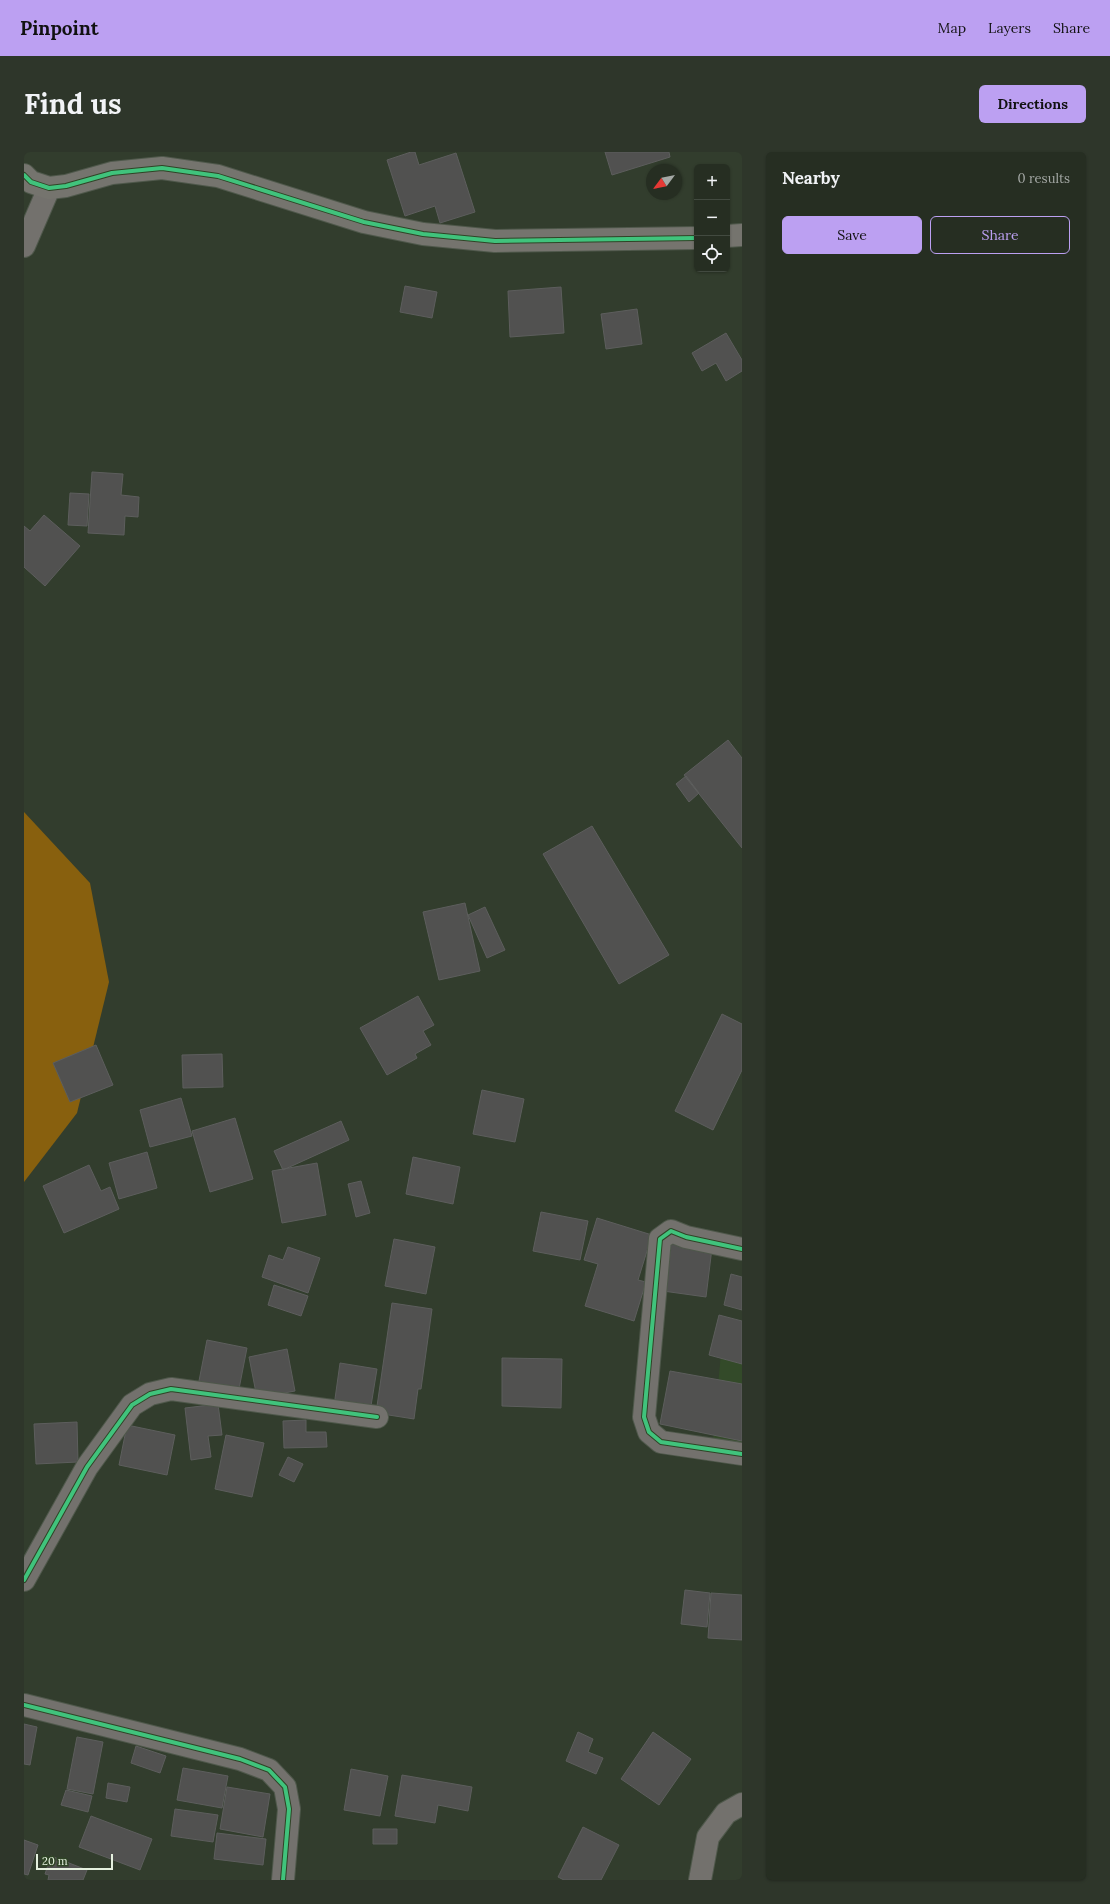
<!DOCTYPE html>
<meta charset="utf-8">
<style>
body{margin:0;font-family:Lora,serif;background:#2e362a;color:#f1f3f6}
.controls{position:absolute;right:12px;top:12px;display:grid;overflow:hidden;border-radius:6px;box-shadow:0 1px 3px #0004}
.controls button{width:36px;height:36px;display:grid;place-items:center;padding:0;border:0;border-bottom:1px solid #424a40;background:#262e22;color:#f1f3f6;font:20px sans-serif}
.compass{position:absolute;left:622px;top:12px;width:36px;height:36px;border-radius:50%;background:#262e22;box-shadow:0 1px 3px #0004;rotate:238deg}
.scale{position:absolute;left:12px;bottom:10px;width:77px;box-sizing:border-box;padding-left:4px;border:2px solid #e4f0de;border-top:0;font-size:11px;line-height:14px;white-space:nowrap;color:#e4f0de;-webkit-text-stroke:3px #2f4426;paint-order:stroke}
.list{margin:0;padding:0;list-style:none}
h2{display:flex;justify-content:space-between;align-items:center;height:52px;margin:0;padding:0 16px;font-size:17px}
h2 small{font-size:13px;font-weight:400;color:#a4a8a5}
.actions{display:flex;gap:8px;padding:12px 16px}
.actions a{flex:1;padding:9px 0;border:1px solid #bca0f2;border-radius:6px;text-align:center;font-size:14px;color:#bca0f2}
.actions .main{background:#bca0f2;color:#111}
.icon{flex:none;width:22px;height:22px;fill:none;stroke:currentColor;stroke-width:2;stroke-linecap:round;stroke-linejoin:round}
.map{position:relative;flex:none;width:718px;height:1728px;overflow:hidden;border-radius:6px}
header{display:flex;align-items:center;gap:24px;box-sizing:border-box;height:56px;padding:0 20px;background:#bca0f2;color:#111}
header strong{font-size:19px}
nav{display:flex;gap:22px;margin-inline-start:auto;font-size:14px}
.intro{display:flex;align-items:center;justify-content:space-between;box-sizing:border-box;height:96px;padding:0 24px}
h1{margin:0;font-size:28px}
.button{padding:10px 18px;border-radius:6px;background:#bca0f2;color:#111;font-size:14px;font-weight:700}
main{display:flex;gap:24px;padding:0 24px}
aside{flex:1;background:#262e22;border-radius:6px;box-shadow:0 1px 3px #0004}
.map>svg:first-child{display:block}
</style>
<header>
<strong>Pinpoint</strong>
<nav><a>Map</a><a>Layers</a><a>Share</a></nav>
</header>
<div class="intro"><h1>Find us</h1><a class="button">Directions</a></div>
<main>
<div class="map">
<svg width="718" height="1728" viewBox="0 0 718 1728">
<rect width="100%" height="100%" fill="#323d2d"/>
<path fill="#334a29" d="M699 1179 718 1181V1291L689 1288Z"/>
<path fill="#88600e" d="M0 660 66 731 85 830 53 961 0 1030Z"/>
<path fill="#515150" stroke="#5d5e5d" d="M387 0H391L395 13 432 1 451 60 416 71 411 54 381 64 363 8Z
M581 0H645L646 5 588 23Z
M381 134 413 140 408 166 376 160Z
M537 135 540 181 486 185 484 139Z
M613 157 618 192 582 197 577 162Z
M702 181 718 208V219L702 229 692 211 678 219 668 201Z
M68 320 99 322 97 343 115 345 114 365 101 364 100 383 64 381Z
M46 341 65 342 63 374 44 373Z
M20 363 56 394 21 434 0 415V374L6 379Z
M704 588 718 606V696L660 623Z
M662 624 675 641 665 650 652 632Z
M568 674 645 803 595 832 519 702Z
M441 751 456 819 415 828 399 760Z
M461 755 481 798 463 806 444 763Z
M394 844 410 873 399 879 407 893 391 902 393 906 363 923 336 876Z
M698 862 718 872V918L689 978 651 959Z
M72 893 89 933 46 950 29 911Z
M198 902 199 935 159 936 158 903Z
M458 938 500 947 491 990 449 982Z
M157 946 168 984 126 995 116 958Z
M211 966 229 1027 186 1040 168 979Z
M317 969 325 988 259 1018 250 999Z
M123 1000 133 1036 95 1047 85 1011Z
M389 1005 436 1015 429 1052 382 1042Z
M293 1011 302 1063 258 1071 248 1019Z
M65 1013 77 1039 86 1035 95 1057 40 1081 19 1034Z
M337 1029 346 1061 332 1065 324 1032Z
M517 1060 564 1069 556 1108 509 1099Z
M573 1066 628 1083 614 1128 622 1130 610 1169 561 1154 574 1112 560 1108Z
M370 1087 411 1095 402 1142 361 1134Z
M646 1090 688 1096 682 1145 639 1139Z
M264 1095 296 1106 284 1141 238 1125 245 1103 259 1108Z
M707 1122 718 1125V1158L700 1153Z
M250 1133 284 1144 277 1164 244 1153Z
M368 1151 408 1157 397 1237H394L390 1267 352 1261Z
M695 1163 718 1169V1212L685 1203Z
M183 1188 223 1196 214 1242 174 1234Z
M263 1197 271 1239 233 1246 225 1205Z
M478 1206 538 1207 537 1256 478 1254Z
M316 1211 353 1217 346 1260 310 1254Z
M646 1219 718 1232V1289L636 1272Z
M194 1252 198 1283 184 1284 187 1305 167 1308 161 1256Z
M282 1268V1280H302L303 1295 260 1296 259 1269Z
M53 1270 54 1310 12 1312 10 1272Z
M103 1273 151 1283 143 1323 95 1313Z
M202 1283 240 1291 228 1345 191 1337Z
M264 1305 279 1312 270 1330 255 1323Z
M661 1438 686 1441 683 1475 657 1472Z
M687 1441 718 1443V1488L684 1486Z
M0 1572 13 1575 6 1613 0 1612Z
M554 1580 569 1587 564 1600 579 1606 572 1622 542 1609Z
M629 1580 667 1607 635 1653 597 1627Z
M53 1585 79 1590 69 1642 43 1637Z
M112 1594 142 1604 136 1621 107 1611Z
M159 1616 204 1624 198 1656 153 1648Z
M327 1617 364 1624 356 1664 320 1658Z
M378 1623 448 1635 444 1659 414 1653 411 1671 371 1664Z
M84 1631 106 1635 103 1650 82 1646Z
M203 1635 246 1642 239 1685 196 1677Z
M42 1638 68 1644 64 1660 37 1653Z
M151 1657 194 1663 189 1690 147 1684Z
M67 1664 128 1687 116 1718 55 1695Z
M559 1675 595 1693 577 1728H540L534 1725Z
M349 1677H373V1692H349Z
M193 1681 242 1687 239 1713 190 1707Z
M0 1688 14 1693 4 1723 0 1722Z
M27 1704 63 1718 59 1728H24L25 1723 21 1722Z"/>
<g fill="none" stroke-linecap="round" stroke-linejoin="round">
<g stroke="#4f584b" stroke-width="24">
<path id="street" d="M0 94 25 36
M718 1097 662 1085 647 1079 636 1087 620 1265 625 1280 637 1290 718 1302
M0 1428 63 1315 108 1253 126 1242 147 1237 353 1265
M0 1553 216 1607 245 1618 261 1635 265 1657 259 1728
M676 1728 684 1685 702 1661 718 1652"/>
</g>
<g stroke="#4f584b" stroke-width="24">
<path id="secondary" d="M0 23 7 30 25 36 42 34 88 21 138 16 194 24 340 70 399 82 471 89 673 86
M703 84 718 83"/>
</g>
<use href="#street" stroke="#73716d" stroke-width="22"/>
<use href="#secondary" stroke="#75746e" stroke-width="22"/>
<g stroke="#2f4426" stroke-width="6">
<path id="cycleway" d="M0 23 7 30 25 36 42 34 88 21 138 16 194 24 340 70 399 82 471 89 673 86
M718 1097 662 1085 647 1079 636 1087 620 1265 625 1280 637 1290 718 1302
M0 1428 63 1315 108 1253 126 1242 147 1237 353 1265
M0 1553 216 1607 245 1618 261 1635 265 1657 259 1728"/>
</g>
<use href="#cycleway" stroke="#40c37c" stroke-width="4"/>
</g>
</svg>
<div class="controls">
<button>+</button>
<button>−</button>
<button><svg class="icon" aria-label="locate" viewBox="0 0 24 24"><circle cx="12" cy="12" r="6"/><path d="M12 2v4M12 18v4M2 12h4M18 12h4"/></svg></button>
</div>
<svg class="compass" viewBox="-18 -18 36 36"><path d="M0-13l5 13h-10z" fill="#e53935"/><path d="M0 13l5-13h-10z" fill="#a4a8a5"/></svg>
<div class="scale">20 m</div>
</div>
<aside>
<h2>Nearby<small>0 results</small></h2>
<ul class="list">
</ul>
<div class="actions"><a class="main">Save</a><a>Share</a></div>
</aside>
</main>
